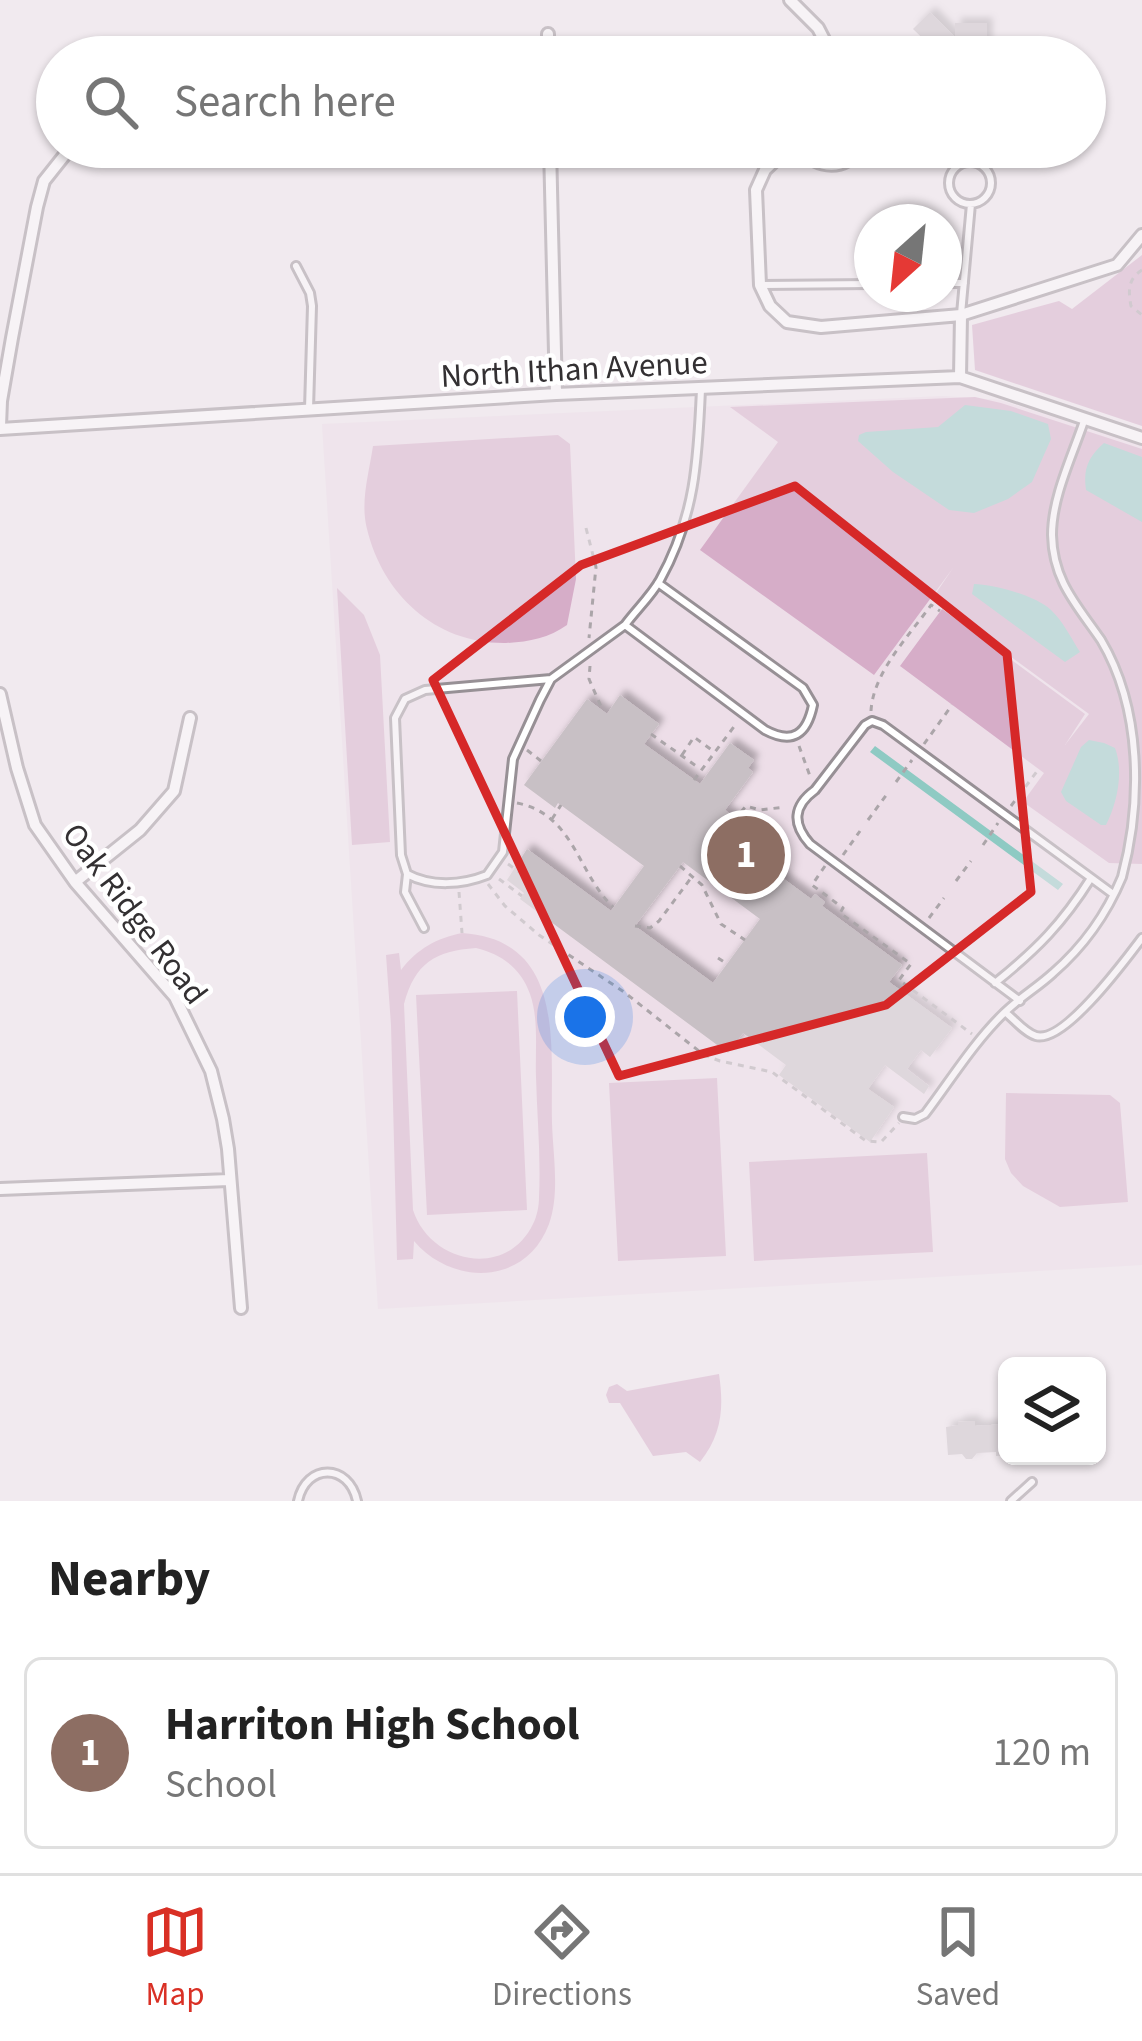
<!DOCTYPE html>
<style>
body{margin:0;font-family:"Source Sans 3",sans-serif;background:#f2f2f2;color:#222}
.controls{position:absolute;right:36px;bottom:36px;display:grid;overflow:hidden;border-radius:18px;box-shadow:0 3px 9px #0004}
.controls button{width:108px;height:108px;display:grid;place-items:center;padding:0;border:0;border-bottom:3px solid #e0e0e0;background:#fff;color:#222;font:60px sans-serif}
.compass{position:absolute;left:854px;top:204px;width:108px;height:108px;border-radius:50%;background:#fff;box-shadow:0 3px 9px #0004;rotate:207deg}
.you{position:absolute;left:585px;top:1017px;width:42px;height:42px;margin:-30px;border:9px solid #fff;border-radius:50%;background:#1a73e8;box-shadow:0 0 0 18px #1a73e833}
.badge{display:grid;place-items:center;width:78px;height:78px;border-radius:50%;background:#d93025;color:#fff;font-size:39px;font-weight:700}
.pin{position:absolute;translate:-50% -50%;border:6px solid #fff;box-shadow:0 3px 12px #0006}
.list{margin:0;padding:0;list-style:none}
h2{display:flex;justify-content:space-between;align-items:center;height:156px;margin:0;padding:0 48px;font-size:51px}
h2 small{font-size:39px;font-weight:400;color:#767676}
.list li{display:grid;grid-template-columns:78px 1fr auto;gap:36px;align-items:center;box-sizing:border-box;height:192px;margin:0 24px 24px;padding:0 24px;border:3px solid #e0e0e0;border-radius:18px}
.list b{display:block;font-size:45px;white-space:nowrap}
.list p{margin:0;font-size:39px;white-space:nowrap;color:#767676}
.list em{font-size:39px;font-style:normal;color:#767676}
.icon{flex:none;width:66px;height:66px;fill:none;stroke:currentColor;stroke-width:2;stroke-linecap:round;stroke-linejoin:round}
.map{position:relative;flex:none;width:1142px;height:1501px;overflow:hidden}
.search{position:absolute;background:#fff;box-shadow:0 3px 9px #0004;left:36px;right:36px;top:36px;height:132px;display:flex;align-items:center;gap:30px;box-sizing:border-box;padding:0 42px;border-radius:66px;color:#767676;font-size:45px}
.sheet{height:372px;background:#fff}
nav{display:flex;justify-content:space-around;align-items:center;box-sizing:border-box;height:168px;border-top:3px solid #e0e0e0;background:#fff;font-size:33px;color:#767676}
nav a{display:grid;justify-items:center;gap:6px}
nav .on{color:#d93025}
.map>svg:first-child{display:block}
</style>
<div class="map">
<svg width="1142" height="1501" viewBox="0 0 1142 1501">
<defs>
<filter id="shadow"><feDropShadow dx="5.5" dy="-5.5" stdDeviation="3" flood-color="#0004"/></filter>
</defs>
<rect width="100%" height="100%" fill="#f1eaef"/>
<path fill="#eddee8" d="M943 396 1000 400 1142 445V1265L378 1309 322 424Z"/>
<path fill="#d6adc8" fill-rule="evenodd" d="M1142 255V426L975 370 972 325 1059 301 1072 309Z
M975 397 1001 403 1142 449V864L1109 863 1023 802 1044 773 900 666 942 609 1085 714 1065 745 1089 714 932 599 953 568 874 675 700 550 778 442 730 407Z
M558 435 570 444 576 579 567 625C549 638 528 642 506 643 436 644 383 595 367 529 360 502 369 473 373 446Z
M337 588 364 615 380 655 390 842 352 845Z
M462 933C567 940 550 1047 552 1123 553 1155 560 1194 549 1224 526 1286 452 1286 414 1241L413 1259 397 1260 391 1025 386 955 399 953 401 970C417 949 437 938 462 933ZM476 948C501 954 521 968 530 994 539 1019 535 1051 536 1077 537 1116 541 1157 539 1197 539 1206 537 1216 533 1224 506 1280 430 1263 413 1210L404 1004C415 963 435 951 476 948Z
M517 991 527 1210 427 1215 416 995Z
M717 1078 726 1256 618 1261 609 1083Z
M1006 1093 1110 1095 1120 1103 1128 1202 1060 1207 1023 1186 1011 1173 1005 1159Z
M927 1153 933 1252 754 1261 749 1162Z
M719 1374C724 1408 722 1434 700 1462L686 1452 653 1456 620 1403H609L606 1395 609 1387 617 1384 627 1391Z"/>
<path fill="#8ecac3" d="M965 405 1011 411 1048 424 1051 439 1032 482 1008 499 974 513 949 510 893 472 858 441 859 435 866 432 938 427Z
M1104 443 1142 457V522L1086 490C1083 469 1088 457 1104 443Z
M974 584C993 584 1037 596 1051 610 1063 621 1071 638 1080 652L1065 662 972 594Z
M1089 740 1104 743 1115 748C1124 772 1117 803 1106 825H1101L1066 801 1061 792 1081 747Z
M875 746 1063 884 1058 890 870 752Z"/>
<path fill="#c8c0c5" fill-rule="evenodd" filter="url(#shadow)" d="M930 12 955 37V23H987V57H942L913 29Z
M620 695 659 724 644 744 700 784 730 743 754 760 748 768 753 772 725 810 735 818 723 834 811 899 815 894 825 902 822 906 902 965 889 982 952 1028 930 1057 921 1050 907 1069 929 1086 924 1094 885 1065 868 1089 894 1107 870 1142 779 1075 786 1065 743 1033 728 1053 520 899 524 893 507 880 527 849 611 911 644 866 558 803 555 808 524 785 587 699 607 714ZM683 862 760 919 713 983 635 926Z
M975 1421V1426L1007 1424V1455L996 1456V1452L977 1453 972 1459H966L962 1454 948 1455 946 1427 958 1425V1422Z"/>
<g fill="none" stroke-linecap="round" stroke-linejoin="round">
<g stroke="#979095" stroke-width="12">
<path id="lane" d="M788 148C808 159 826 175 849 162L857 147
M949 183a21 21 0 1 1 42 0a21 21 0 1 1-42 0Z
M296 266 310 293 312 306 309 409
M944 283H964
M762 285 872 284
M961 314 971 204
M658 583 803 688 813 705C807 734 793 745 765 730L625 625C636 610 651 596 660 580 695 517 698 460 701 389
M551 679 425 690 405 699 395 718 401 855 407 874C431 887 462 885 487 875L503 852 513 759 540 700 551 679 625 625
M407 874 405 892 424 928
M995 983C1037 949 1062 924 1091 878
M1020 1001 810 844C792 824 793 806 815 790L865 725 872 721 883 725 1113 894
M1005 1012C1014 1019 1025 1033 1036 1036 1064 1044 1126 959 1142 938
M903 1117 915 1119 925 1114C950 1081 974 1042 1004 1013 1019 998 1038 987 1053 973 1083 947 1107 913 1122 877 1142 802 1142 709 1101 640 1077 605 1053 581 1052 535 1052 497 1072 457 1084 421
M298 1501C306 1463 349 1463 357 1501
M1011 1501 1032 1482"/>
</g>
<g stroke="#979095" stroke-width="16">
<path id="street" d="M790 0 818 28 833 57
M548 34V57
M550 147 556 394
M789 147 765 170 756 190 760 285 770 306 787 322 821 327 961 315 1117 265 1142 235
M960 377 961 315
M0 426 1 401 12 338 37 207 44 181 71 147
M0 429 556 394 960 377 1142 438
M0 694 17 768 35 825 75 882 175 997 211 1071 223 1119 228 1149 241 1308
M75 882 140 830 174 791 190 718
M0 1189 229 1180"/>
</g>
<path stroke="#aba5a9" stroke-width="3" stroke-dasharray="6 6" stroke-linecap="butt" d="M1142 270C1128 279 1128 290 1131 306L1142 315
M586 528 596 567 589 638
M590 666 589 679 603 711
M871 711C873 672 910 635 931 605L940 611
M651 734 699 768
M924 744 952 705
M799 746 810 776
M527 750 541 761
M682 755 694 737 713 751
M694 780 736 724
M896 782 912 760
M517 803C574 814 578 874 613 907
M1011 806 1038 770
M552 819 561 805
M868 820 887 794
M733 821 746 806 760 810 785 807
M983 845 998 823
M843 855 860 831
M508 864 525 876
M680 866 702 885 721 924 745 940
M825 866 812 885 843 908 840 913 911 964 899 980 972 1034
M499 879 522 896
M956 881 971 861
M488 884 505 906 539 935 624 992 704 1055 720 1061 772 1072 866 1141 881 1142 899 1123
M459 892 462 933
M929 918 944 898
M635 926 650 928 659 921 691 878
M718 958 727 964"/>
<use href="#lane" stroke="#fff" stroke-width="6"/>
<use href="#street" stroke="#fff" stroke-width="10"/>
</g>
<path d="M0 0H1142V1501H0ZM795 486 1007 654 1031 892 886 1005 619 1076 433 680 581 565Z" fill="#f1eaef" fill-opacity=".55" fill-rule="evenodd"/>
<path fill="none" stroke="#d62828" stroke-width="9" stroke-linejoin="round" d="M795 486 1007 654 1031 892 886 1005 619 1076 433 680 581 565Z"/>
<g text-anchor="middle" stroke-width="9" stroke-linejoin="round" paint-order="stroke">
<g font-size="33" fill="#333032" stroke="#fff">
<text transform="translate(574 368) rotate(-3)" y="12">North Ithan Avenue</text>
<text transform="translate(136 913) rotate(53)" y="12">Oak Ridge Road</text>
</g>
</g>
</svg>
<div class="controls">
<button><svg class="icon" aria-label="layers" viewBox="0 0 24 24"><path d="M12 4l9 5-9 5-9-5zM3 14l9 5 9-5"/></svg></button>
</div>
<svg class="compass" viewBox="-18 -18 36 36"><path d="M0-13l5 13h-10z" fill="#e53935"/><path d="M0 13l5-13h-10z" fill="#767676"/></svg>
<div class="you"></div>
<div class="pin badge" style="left:746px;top:855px;background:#8d6e63">1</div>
<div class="search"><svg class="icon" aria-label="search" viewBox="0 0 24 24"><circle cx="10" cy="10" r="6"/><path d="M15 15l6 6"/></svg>Search here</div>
</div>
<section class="sheet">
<h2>Nearby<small></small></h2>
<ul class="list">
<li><span class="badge" style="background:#8d6e63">1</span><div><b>Harriton High School</b><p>School</p></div><em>120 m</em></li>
</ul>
</section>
<nav>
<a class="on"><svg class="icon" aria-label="map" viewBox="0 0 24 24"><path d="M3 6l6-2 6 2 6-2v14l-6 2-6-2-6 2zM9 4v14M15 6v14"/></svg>Map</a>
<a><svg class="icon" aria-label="directions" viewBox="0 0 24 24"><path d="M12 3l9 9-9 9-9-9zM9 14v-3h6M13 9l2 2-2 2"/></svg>Directions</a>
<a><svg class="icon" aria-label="saved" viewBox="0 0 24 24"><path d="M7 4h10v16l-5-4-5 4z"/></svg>Saved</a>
</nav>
